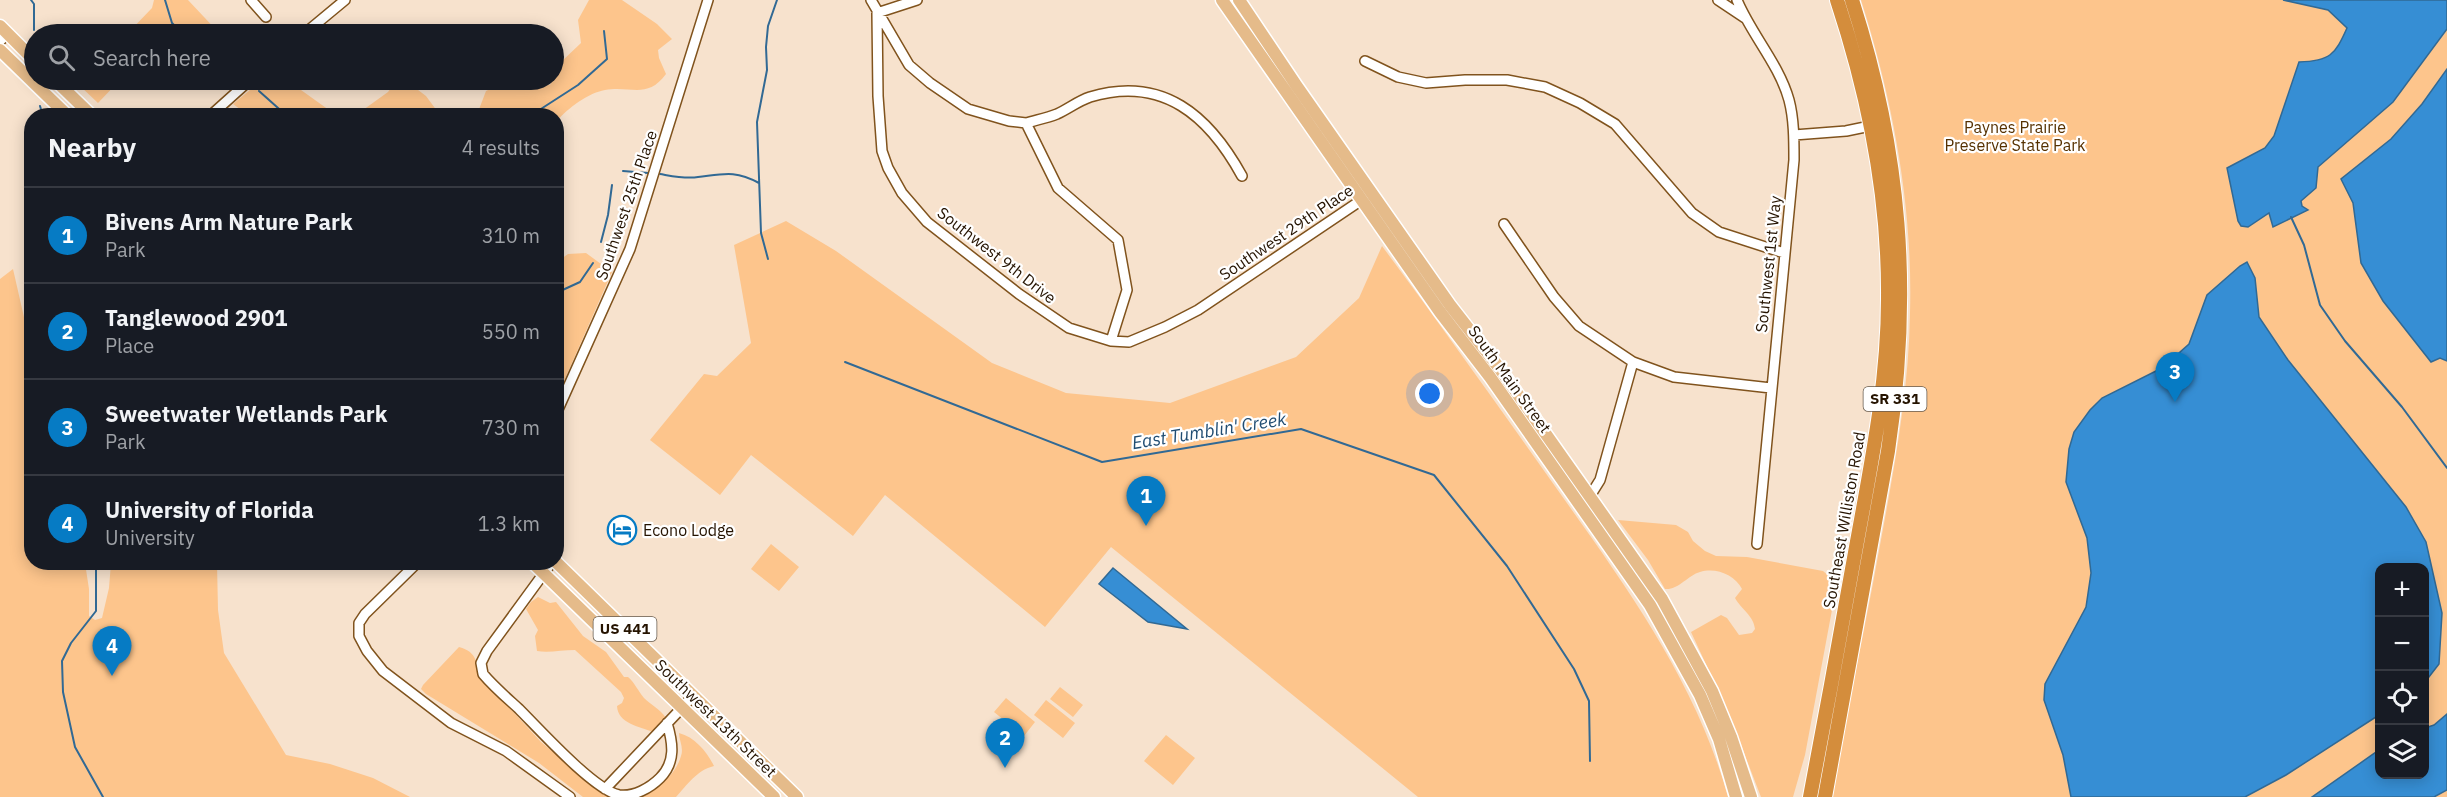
<!DOCTYPE html>
<meta charset="utf-8">
<style>
body{margin:0;font-family:"IBM Plex Sans",sans-serif;background:#20242c;color:#f1f3f6}
.controls{position:absolute;right:18px;bottom:18px;display:grid;overflow:hidden;border-radius:12px;box-shadow:0 3px 15px #0003}
.controls button{width:54px;height:54px;display:grid;place-items:center;padding:0;border:0;border-bottom:2px solid #363941;background:#171b24;color:#f1f3f6;font:30px sans-serif}
.you{position:absolute;left:1430px;top:394px;width:21px;height:21px;margin:-15px;border:4px solid #fff;border-radius:50%;background:#1a73e8;box-shadow:0 0 0 9px #1a73e833}
.badge{display:grid;place-items:center;width:39px;height:39px;border-radius:50%;background:#067bc4;color:#fff;font-size:20px;font-weight:700}
.pin{position:absolute;translate:-50% -50px;filter:drop-shadow(0 2px 3px #0008)}
.pin::after{content:'';position:absolute;top:32px;width:21px;height:18px;background:inherit;clip-path:polygon(0 0,100% 0,50% 100%)}
.list{margin:0;padding:0;list-style:none}
h2{display:flex;justify-content:space-between;align-items:center;height:78px;margin:0;padding:0 24px;font-size:26px}
h2 small{font-size:20px;font-weight:400;color:#9ea1a6}
.list li{display:grid;grid-template-columns:39px 1fr auto;gap:18px;align-items:center;box-sizing:border-box;height:96px;padding:0 24px;border-top:2px solid #363941}
.list b{display:block;font-size:22px;white-space:nowrap}
.list p{margin:0;font-size:20px;white-space:nowrap;color:#9ea1a6}
.list em{font-size:20px;font-style:normal;color:#9ea1a6}
.icon{flex:none;width:33px;height:33px;fill:none;stroke:currentColor;stroke-width:2;stroke-linecap:round;stroke-linejoin:round}
.map{position:relative;flex:none;width:2447px;height:797px;overflow:hidden}
.search{position:absolute;background:#171b24;box-shadow:0 3px 15px #0003;left:24px;top:24px;width:540px;height:66px;display:flex;align-items:center;gap:15px;box-sizing:border-box;padding:0 21px;border-radius:33px;color:#9ea1a6;font-size:22px}
.panel{position:absolute;background:#171b24;box-shadow:0 3px 15px #0003;left:24px;top:108px;width:540px;height:462px;border-radius:24px}
.map>svg:first-child{display:block}
</style>
<div class="map">
<svg width="2447" height="797" viewBox="0 0 2447 797">
<rect width="100%" height="100%" fill="#f7e2cd"/>
<path fill="#fdc58c" fill-rule="evenodd" d="M154 0H188L220 34H127L152 8Z
M589 0H622L657 24 672 39 658 50 659 58 666 74C647 100 630 85 605 90 588 93 568 108 557 121L556 116 472 115 478 112 486 91 509 80H524L550 85 561 62 581 43 578 20Z
M1861 0H2447V797H1830C1848 708 1867 619 1883 529 1896 458 1909 386 1910 313 1913 206 1893 101 1861 0ZM2380 568H2424V774H2380Z
M84 80H120L98 103 79 85Z
M262 80H287L336 115H248L233 104Z
M405 80 426 96 440 115H356L388 92 395 82Z
M786 221 836 251 992 363 1066 393 1170 403 1296 357 1359 298 1382 246C1440 324 1496 403 1552 482 1622 581 1695 678 1728 797H1418L1111 547 1045 627 885 495 853 536 751 455 720 495 650 440 704 374 717 376 751 343 734 245Z
M586 253 612 272 557 397V262L568 254Z
M13 269 31 348 32 562 85 563 89 589V616L95 620 102 618 109 588 111 563H217L218 610 224 653 286 755 330 764 373 778 410 797H0V279Z
M1618 520 1676 525 1688 532 1693 541 1705 551 1716 556 1747 557 1823 571 1837 583 1805 755 1793 797H1761L1729 714 1691 632 1721 615 1727 618 1739 635 1752 633 1755 629C1754 616 1741 609 1735 598L1742 589C1735 575 1716 567 1700 572 1688 575 1679 590 1665 589L1648 560Z
M771 544 799 567 779 591 751 569Z
M538 597 550 603 556 602 583 636 606 652 624 677H628C635 683 638 691 644 698 651 705 660 709 666 718L653 732C639 726 618 724 617 706L622 703 624 698 621 692 575 650C562 650 549 653 537 651L535 636 538 630 526 609 531 602Z
M459 647C478 652 475 663 482 678L541 742 584 778 611 797H583L539 763 426 694 421 689 423 685Z
M1060 687 1083 705 1073 717 1050 699Z
M1006 698 1035 722 1024 736 994 712Z
M1046 700 1075 723 1063 738 1034 715Z
M679 733C695 737 707 752 714 766 697 770 687 785 676 797H641C657 789 676 775 681 756 684 748 679 740 679 733Z
M1166 735 1195 758 1173 785 1144 761Z"/>
<path fill="#368ed4" stroke="#316994" stroke-width="1.5" d="M2283 0H2447V29L2393 102 2318 167 2316 188 2301 201 2302 206 2308 210 2273 227 2269 213 2248 227 2241 226 2238 221 2227 168 2265 148 2274 136 2299 62C2330 61 2335 55 2347 28L2328 10Z
M2447 69V361L2440 358 2431 362 2383 301 2361 263 2353 203 2341 179 2391 139 2422 104Z
M2247 262 2255 278 2259 317 2288 360 2406 507 2426 542 2442 613 2439 664 2425 682 2424 568H2380L2379 715 2286 775 2245 797H2071L2063 755 2044 700 2045 684 2086 607 2091 573 2087 538 2066 482 2069 449 2074 432 2090 410 2102 398 2162 368 2189 344 2207 295 2240 266Z
M1113 568 1187 629 1148 622 1099 584Z
M2447 714V790L2434 797H2312L2379 750 2380 774H2424L2425 728 2434 725Z"/>
<g fill="none" stroke-linecap="round" stroke-linejoin="round">
<path stroke="#316994" stroke-width="2" d="M31 0 34 4V30
M165 0 172 23 183 34
M259 91 287 116
M40 106 43 116
M530 116 578 85 607 59 604 31
M623 171 648 173
M660 174C672 176 685 179 698 177 724 174 735 170 759 183
M2291 217 2304 245 2320 305 2345 341 2402 407 2447 468
M601 242 608 215 612 185
M768 259 761 233 757 122 767 70 766 47 768 26 777 0
M556 293 580 282 593 263
M845 362 1102 462 1301 429 1434 475 1507 566 1574 669 1589 701 1590 761
M96 562V611L71 643 62 661 63 692 75 747 103 797"/>
<g stroke="#80531d" stroke-width="12">
<path id="minor" d="M251 0 266 17
M871 0 909 65 930 83 968 109 1009 121 1026 123 1058 188 1118 240 1127 290 1111 341
M917 0 877 13 878 96 882 151 888 168 902 193 927 222 1019 294 1069 328 1111 341 1129 342 1165 327 1198 310 1366 197
M1718 0 1745 18
M1737 0C1751 34 1779 64 1789 100 1794 119 1794 140 1794 160L1757 544
M304 34 345 0
M0 41 7 34
M1365 61 1398 77 1426 83 1465 80H1507L1545 87 1580 103 1615 124 1692 213 1719 232 1784 253
M210 116 250 80
M1026 123C1036 120 1047 118 1057 114 1068 109 1078 101 1090 97 1163 75 1209 116 1242 176
M1794 135 1846 131 1875 125
M1504 224 1554 297 1579 326 1633 362 1674 377 1771 388
M556 414 630 249 708 0
M1590 496 1600 480 1633 362
M418 562 365 614 359 623V636L367 651 383 671 451 723 506 751 570 797
M552 562 487 651 481 663 483 674C494 687 507 698 519 709 539 729 594 790 619 795 634 797 650 788 660 778 676 762 673 743 667 723
M605 789 694 695"/>
</g>
<g stroke="#fff" stroke-width="15">
<path id="major" d="M1222 0 1440 312 1490 377 1650 605 1700 695 1719 739 1736 797
M1239 0 1296 85 1450 305 1500 369 1662 599 1712 691 1731 737 1751 797
M0 26 34 60
M0 50 68 116
M55 80 92 116
M532 562 774 797
M556 562 797 797"/>
</g>
<g stroke="#fff" stroke-width="16">
<path id="highway" d="M1810 797C1826 714 1841 630 1856 547 1871 464 1888 383 1888 299 1889 197 1869 97 1837 0
M1825 797 1888 451C1912 292 1901 152 1852 0"/>
</g>
<use href="#minor" stroke="#fff" stroke-width="9"/>
<use href="#major" stroke="#e5bb8a" stroke-width="12"/>
<use href="#highway" stroke="#d48d3c" stroke-width="14"/>
</g>
<defs>
<g id="hotel-ring" transform="scale(1.5)"><circle r="9.5" fill="#fff" stroke="#067bc4" stroke-width="1.5"/><path d="M-6-4.5h1.5V1H6V5H4.5V3h-9V5H-6ZM-4 0a1.8 1.8 0 1 1 3.6 0ZM.5 0V-2.5h3Q6-2.5 6 0Z" fill="#067bc4"/></g>
</defs>
<g fill-rule="evenodd">
<use href="#hotel-ring" x="622" y="530"/>
</g>
<g text-anchor="middle" stroke-width="4.5" stroke-linejoin="round" paint-order="stroke">
<g fill="#fff" stroke="#665a4c" stroke-width="1.5">
<rect x="1863.5" y="387" width="63" height="24" rx="4.5"/>
<rect x="593.5" y="617" width="63" height="24" rx="4.5"/>
</g>
<g font-size="15" font-weight="bold" fill="#251300">
<text x="1895" y="404">SR 331</text>
<text x="625" y="634">US 441</text>
</g>
<g font-size="16" fill="#563100" stroke="#fff">
<text x="2015" y="133">Paynes Prairie<tspan x="2015" dy="18">Preserve State Park</tspan></text>
</g>
<g font-size="16" fill="#251300" stroke="#fff">
<text transform="translate(626 205) rotate(-71)" y="6">Southwest 25th Place</text>
<text transform="translate(1286 232) rotate(-34)" y="6">Southwest 29th Place</text>
<text transform="translate(997 255) rotate(38)" y="6">Southwest 9th Drive</text>
<text transform="translate(1768 264) rotate(-84)" y="6">Southwest 1st Way</text>
<text transform="translate(1510 379) rotate(54)" y="6">South Main Street</text>
<text transform="translate(1844 520) rotate(-80)" y="6">Southeast Williston Road</text>
<text transform="translate(716 718) rotate(44)" y="6">Southwest 13th Street</text>
</g>
<g font-size="16" fill="#251300" stroke="#fff" text-anchor="start">
<text x="643" y="536">Econo Lodge</text>
</g>
<g font-size="18" font-style="italic" fill="#214d72" stroke="#fff">
<text transform="translate(1209 431) rotate(-9)" y="6">East Tumblin' Creek</text>
</g>
</g>
</svg>
<div class="controls">
<button>+</button>
<button>−</button>
<button><svg class="icon" aria-label="locate" viewBox="0 0 24 24"><circle cx="12" cy="12" r="6"/><path d="M12 2v4M12 18v4M2 12h4M18 12h4"/></svg></button>
<button><svg class="icon" aria-label="layers" viewBox="0 0 24 24"><path d="M12 4l9 5-9 5-9-5zM3 14l9 5 9-5"/></svg></button>
</div>
<div class="you"></div>
<div class="pin badge" style="left:1146px;top:526px">1</div>
<div class="pin badge" style="left:1005px;top:768px">2</div>
<div class="pin badge" style="left:2175px;top:402px">3</div>
<div class="pin badge" style="left:112px;top:676px">4</div>
<div class="search"><svg class="icon" aria-label="search" viewBox="0 0 24 24"><circle cx="10" cy="10" r="6"/><path d="M15 15l6 6"/></svg>Search here</div>
<section class="panel">
<h2>Nearby<small>4 results</small></h2>
<ul class="list">
<li><span class="badge">1</span><div><b>Bivens Arm Nature Park</b><p>Park</p></div><em>310 m</em></li>
<li><span class="badge">2</span><div><b>Tanglewood 2901</b><p>Place</p></div><em>550 m</em></li>
<li><span class="badge">3</span><div><b>Sweetwater Wetlands Park</b><p>Park</p></div><em>730 m</em></li>
<li><span class="badge">4</span><div><b>University of Florida</b><p>University</p></div><em>1.3 km</em></li>
</ul>
</section>
</div>
